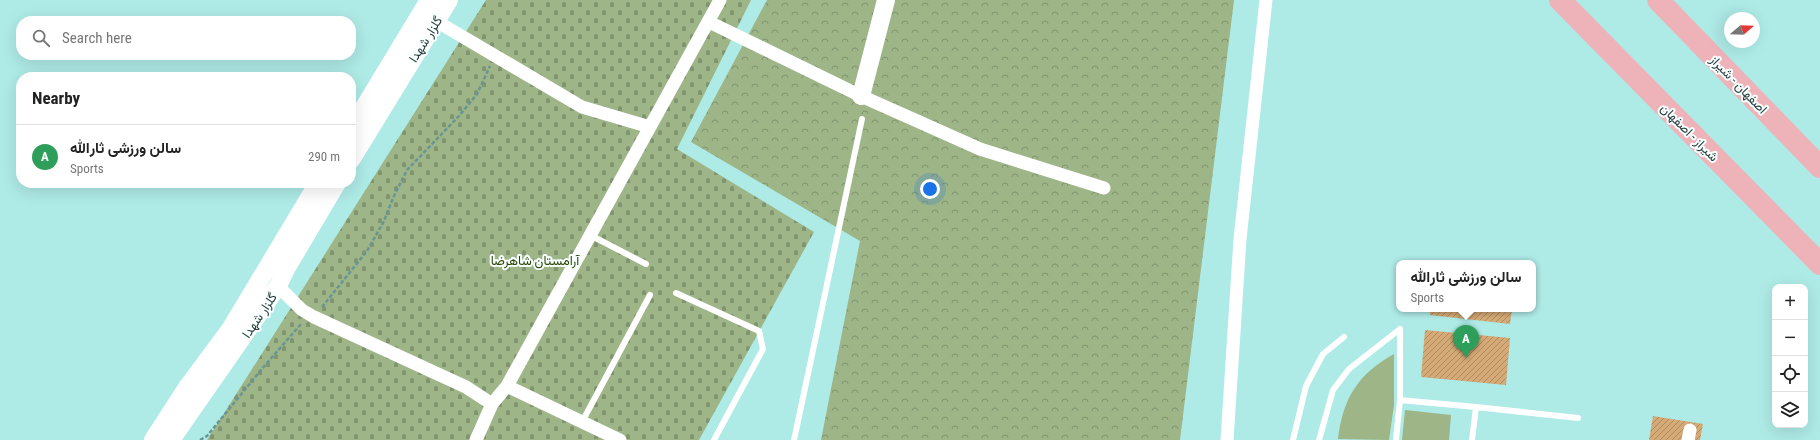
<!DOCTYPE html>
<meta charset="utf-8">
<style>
body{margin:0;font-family:"Roboto Condensed",Vazirmatn,sans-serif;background:#f2f2f2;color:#222}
.controls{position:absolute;right:12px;bottom:12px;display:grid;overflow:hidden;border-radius:8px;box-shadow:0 4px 16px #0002}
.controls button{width:36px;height:36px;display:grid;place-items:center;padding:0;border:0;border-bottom:1px solid #e0e0e0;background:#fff;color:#222;font:20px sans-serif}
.compass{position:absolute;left:1724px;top:12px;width:36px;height:36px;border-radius:50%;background:#fff;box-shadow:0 4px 16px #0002;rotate:71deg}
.you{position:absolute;left:930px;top:189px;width:14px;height:14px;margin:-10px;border:3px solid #fff;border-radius:50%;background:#1a73e8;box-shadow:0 0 0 6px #1a73e833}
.badge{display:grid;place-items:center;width:26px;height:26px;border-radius:50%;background:#d44465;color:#fff;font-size:13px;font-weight:700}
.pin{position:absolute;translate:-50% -33px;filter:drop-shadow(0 1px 2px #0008)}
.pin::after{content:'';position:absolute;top:21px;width:14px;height:12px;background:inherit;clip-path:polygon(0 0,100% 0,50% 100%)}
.popup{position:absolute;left:1396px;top:260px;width:140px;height:52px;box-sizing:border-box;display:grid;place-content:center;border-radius:8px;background:#fff;filter:drop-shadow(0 1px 3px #0005);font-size:13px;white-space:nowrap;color:#767676}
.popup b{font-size:15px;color:#222}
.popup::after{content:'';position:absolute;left:50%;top:100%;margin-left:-8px;border:8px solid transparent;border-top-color:#fff}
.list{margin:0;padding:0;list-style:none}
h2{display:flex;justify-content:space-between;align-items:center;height:52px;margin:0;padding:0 16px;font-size:17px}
h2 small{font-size:13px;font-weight:400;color:#767676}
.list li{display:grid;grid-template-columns:26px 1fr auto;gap:12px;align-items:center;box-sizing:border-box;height:64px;padding:0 16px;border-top:1px solid #e0e0e0}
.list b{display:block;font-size:15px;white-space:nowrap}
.list p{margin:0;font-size:13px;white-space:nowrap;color:#767676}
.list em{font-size:13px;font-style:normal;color:#767676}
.icon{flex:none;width:22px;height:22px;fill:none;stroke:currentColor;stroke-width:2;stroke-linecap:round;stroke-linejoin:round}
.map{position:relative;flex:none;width:1820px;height:440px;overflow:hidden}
.search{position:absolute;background:#fff;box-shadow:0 4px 16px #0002;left:16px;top:16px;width:340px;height:44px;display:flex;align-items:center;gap:10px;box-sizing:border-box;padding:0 14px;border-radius:16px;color:#767676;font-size:15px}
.panel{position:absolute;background:#fff;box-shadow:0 4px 16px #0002;left:16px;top:72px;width:340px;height:116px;border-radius:16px}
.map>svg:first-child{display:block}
</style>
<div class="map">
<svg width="1820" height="440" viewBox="0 0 1820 440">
<defs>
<pattern id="cemetery-stones" width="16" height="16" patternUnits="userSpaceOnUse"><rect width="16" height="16" fill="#9db587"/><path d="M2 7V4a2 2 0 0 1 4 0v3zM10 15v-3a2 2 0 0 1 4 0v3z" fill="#809470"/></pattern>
<pattern id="park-crowns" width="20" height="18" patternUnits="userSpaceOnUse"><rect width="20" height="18" fill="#9db587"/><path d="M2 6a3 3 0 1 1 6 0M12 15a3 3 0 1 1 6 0" fill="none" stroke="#809470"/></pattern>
<pattern id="building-hatch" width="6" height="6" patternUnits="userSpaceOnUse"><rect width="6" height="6" fill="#d5aa76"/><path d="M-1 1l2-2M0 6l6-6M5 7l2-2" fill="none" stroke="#ad8c62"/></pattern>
</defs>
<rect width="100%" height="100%" fill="#aeeae6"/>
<path fill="#9db587" d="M1394 354V405L1389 440 1338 439C1343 398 1358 374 1394 354Z
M1405 410 1451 415 1449 440H1402Z"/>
<path fill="url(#cemetery-stones)" d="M486 0H751L677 149 814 232 699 440H207Z"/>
<path fill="url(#park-crowns)" d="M767 0H1234L1180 440H821L860 241 691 142Z"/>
<path fill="url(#building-hatch)" d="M1430 309H1512L1510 324 1430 315Z
M1425 330 1510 338 1506 385 1421 377Z
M1653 416 1703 424 1700 440H1649Z"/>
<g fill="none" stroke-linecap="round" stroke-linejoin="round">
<path stroke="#6a9592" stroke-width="2.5" stroke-dasharray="4 2" stroke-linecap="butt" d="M322 307 367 251 384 221 393 198 407 170 459 116 477 94 490 66
M200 440 207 436 261 370 301 324"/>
<path stroke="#fff" stroke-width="6" d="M590 235 646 264
M676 293 759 331 763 349 714 440
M1400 329V400
M1476 407 1578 418
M582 422 650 295
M794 440 862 119
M1293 440 1306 386 1323 354 1344 337
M1319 440 1333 390 1349 369 1400 329
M1396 440 1400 400 1476 407 1472 440"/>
<path stroke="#fff" stroke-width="13" d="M436 21 582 107 650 127
M709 22 861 96 980 149 1104 188
M278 286 302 310 314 317 466 387 492 404
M507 386 620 440
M476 440 492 404 507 386 720 0
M1227 440 1240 239 1266 0
M1688 440 1690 430"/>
<path stroke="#fff" stroke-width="18" d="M861 96 886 0
M351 129 429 0
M351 160 449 0
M153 440 188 386 231 328 318 183
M171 440 278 286 286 269 337 183"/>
<path stroke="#eeb2b9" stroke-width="22" d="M1560 0 1820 264
M1658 0 1820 167"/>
</g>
<g text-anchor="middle" stroke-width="4" stroke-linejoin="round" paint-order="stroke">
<g font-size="13" fill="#253d3b" stroke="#f9fffe">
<text transform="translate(425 39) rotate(-58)" y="5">گلزار شهدا</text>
<text transform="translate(1739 84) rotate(46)" y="5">اصفهان - شیراز</text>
<text transform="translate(1690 132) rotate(45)" y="5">شیراز - اصفهان</text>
<text transform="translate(259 315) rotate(-56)" y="5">گلزار شهدا</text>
</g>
<g font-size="13" fill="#2a4506" stroke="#f9fffe">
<text x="535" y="265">آرامستان شاهرضا</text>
</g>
</g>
</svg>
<div class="controls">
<button>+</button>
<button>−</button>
<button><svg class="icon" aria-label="locate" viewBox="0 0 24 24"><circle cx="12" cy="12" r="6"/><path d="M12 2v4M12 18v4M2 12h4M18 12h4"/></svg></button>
<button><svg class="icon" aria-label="layers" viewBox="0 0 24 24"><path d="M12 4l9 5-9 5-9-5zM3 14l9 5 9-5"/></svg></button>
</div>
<svg class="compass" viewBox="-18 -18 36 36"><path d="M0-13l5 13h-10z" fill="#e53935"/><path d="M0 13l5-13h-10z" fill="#767676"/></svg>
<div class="you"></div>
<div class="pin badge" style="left:1466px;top:358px;background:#2e9e5b">A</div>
<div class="popup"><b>سالن ورزشی ثارالله</b>Sports</div>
<div class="search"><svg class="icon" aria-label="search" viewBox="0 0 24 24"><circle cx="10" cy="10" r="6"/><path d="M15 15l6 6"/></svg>Search here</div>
<section class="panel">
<h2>Nearby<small></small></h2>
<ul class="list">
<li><span class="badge" style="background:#2e9e5b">A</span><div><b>سالن ورزشی ثارالله</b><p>Sports</p></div><em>290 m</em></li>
</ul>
</section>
</div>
